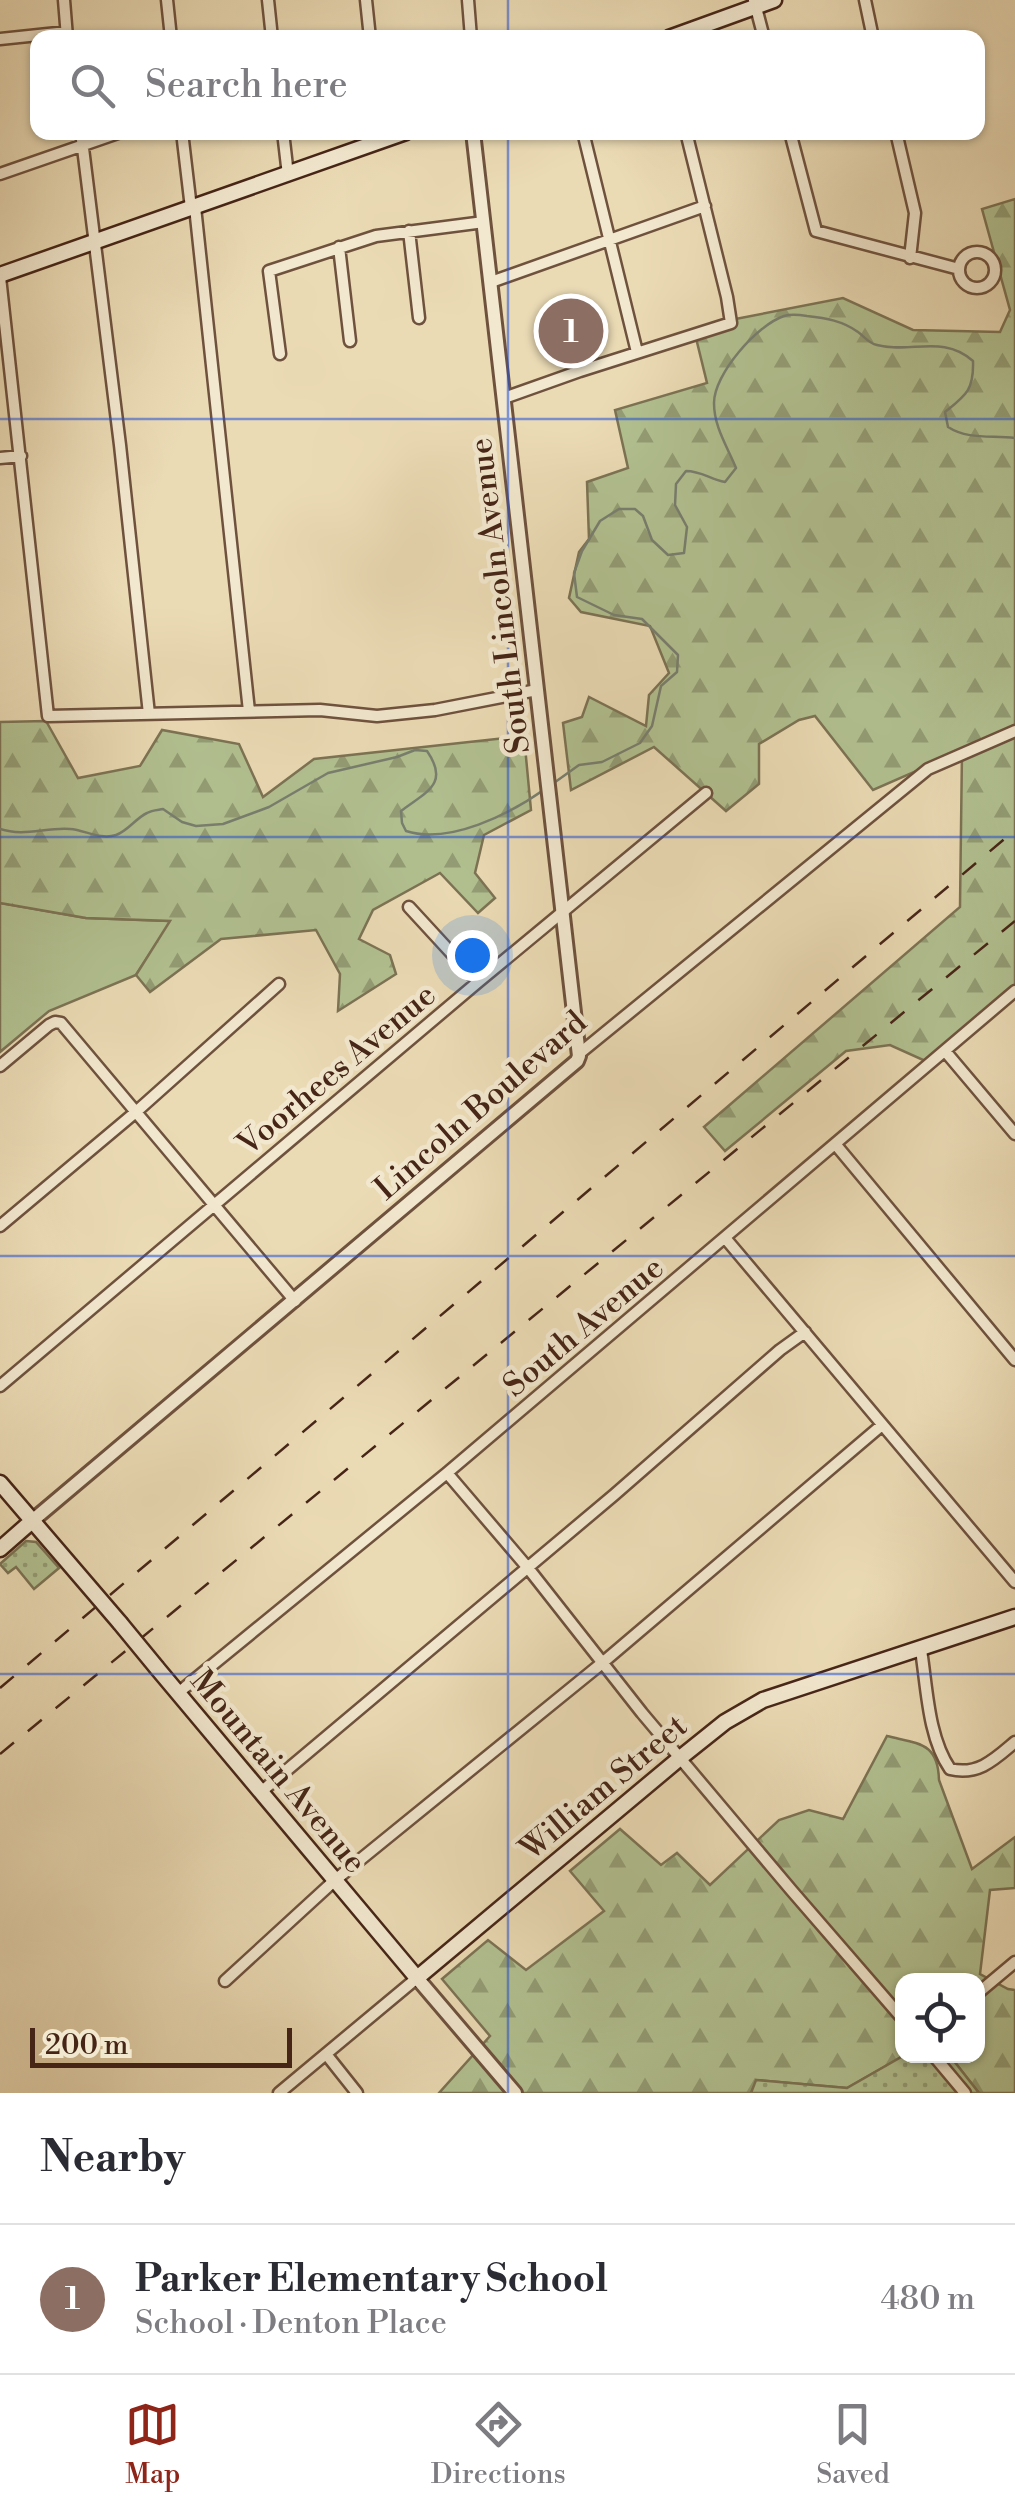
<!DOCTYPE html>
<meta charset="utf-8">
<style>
body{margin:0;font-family:"Libre Bodoni",serif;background:#f7f7f7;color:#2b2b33}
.controls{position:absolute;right:30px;bottom:30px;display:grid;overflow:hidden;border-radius:20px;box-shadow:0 2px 8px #0004}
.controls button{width:90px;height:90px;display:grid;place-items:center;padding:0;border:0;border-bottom:2px solid #e1e1e2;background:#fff;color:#2b2b33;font:50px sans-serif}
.scale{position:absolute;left:30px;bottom:25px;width:262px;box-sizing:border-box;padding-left:10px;border:5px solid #462517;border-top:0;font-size:28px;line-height:35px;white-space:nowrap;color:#462517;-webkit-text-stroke:8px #f2e8cf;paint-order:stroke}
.you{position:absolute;left:472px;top:955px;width:35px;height:35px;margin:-25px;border:8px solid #fff;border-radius:50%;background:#1a73e8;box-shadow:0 0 0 15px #1a73e833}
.badge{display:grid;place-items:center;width:65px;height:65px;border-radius:50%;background:#8f2418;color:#fff;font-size:32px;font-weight:700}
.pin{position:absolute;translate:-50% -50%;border:5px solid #fff;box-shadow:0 2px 10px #0006}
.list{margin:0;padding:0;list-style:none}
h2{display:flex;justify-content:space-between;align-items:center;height:130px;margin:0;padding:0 40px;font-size:42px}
h2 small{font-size:32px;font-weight:400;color:#7c7c81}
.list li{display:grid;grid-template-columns:65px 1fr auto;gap:30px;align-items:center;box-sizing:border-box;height:150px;padding:0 40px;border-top:2px solid #e1e1e2}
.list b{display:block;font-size:38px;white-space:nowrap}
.list p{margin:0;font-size:32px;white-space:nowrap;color:#7c7c81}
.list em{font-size:32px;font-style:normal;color:#7c7c81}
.icon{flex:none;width:55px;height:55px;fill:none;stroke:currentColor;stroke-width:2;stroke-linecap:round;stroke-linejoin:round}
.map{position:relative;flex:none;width:1015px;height:2093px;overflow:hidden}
.search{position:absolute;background:#fff;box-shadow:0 2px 8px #0004;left:30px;right:30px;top:30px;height:110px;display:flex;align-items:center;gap:25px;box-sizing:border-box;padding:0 35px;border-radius:20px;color:#7c7c81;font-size:38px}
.sheet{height:280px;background:#fff}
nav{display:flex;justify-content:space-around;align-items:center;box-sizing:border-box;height:140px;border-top:2px solid #e1e1e2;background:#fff;font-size:28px;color:#7c7c81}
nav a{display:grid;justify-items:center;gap:5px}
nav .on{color:#8f2418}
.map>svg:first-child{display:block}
</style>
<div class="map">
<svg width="1015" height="2093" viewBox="0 0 1015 2093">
<defs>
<pattern id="forest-firs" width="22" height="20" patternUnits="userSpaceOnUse" patternTransform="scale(2.5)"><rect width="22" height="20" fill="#b2c191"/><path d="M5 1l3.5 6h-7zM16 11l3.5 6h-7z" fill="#939d75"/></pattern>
<pattern id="park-dots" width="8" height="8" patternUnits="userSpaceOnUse" patternTransform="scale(2.5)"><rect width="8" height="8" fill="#b2c191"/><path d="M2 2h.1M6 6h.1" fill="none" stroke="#939d75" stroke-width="1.8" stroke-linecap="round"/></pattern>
</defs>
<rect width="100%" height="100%" fill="#ebdbb5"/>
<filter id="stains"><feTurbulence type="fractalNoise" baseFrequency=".002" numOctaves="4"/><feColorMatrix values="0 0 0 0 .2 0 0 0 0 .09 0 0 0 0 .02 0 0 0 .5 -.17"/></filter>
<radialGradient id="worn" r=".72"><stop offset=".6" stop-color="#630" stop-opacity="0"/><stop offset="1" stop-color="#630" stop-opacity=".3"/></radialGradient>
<path fill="#b2c191" stroke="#7c7354" stroke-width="2.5" d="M0 903 86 918 171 921 136 975 49 1011 0 1052Z"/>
<path fill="url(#forest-firs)" stroke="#7c7354" stroke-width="2.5" d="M1015 199V994L932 1064 890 1045 846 1051 725 1151 704 1127 960 907 962 751 873 790 815 716 799 720 759 744V784L726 811 654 747 571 790 563 723 582 717 589 697 646 726 649 695 669 673 650 626 581 612 569 598 579 552 589 539 587 482 628 468 615 410 707 383 696 338 720 322 843 298 913 330 1000 332 1010 310 982 209Z
M46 721 78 778 140 766 162 730 239 744 263 797 314 759 524 736 531 810 484 835 475 873 495 898 478 913 440 873 373 910 359 939 390 955 396 974 338 1011 340 974 316 930 221 939 150 992 136 975 170 921 86 918 0 903V722Z
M887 1736C919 1744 938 1742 939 1780L972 1869 1015 1837V1888L990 1890 980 1974 1008 1989 1015 1990V2093H979L950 2056H978V1980H902L903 2056 847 2088 757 2080 751 2093H439L490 2036 442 1979 488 1940 526 1970 604 1911 570 1871 620 1829 661 1865 677 1853 710 1885 779 1820 809 1810 843 1819Z"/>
<path fill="url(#park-dots)" stroke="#7c7354" stroke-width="2.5" d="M26 1541 36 1542 59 1568 34 1589 16 1567 8 1573 0 1564Z
M903 2056H950L979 2093H751L756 2080 847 2088Z"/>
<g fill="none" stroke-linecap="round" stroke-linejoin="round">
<path stroke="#787f6f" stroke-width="2.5" d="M551 785 579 765 602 762 640 743 652 726 661 686 677 672 678 655 642 619 614 615 577 597 574 573 582 551 600 521 619 509H635L643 516 652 540 668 555 684 553 687 527 675 505 676 484 686 471C701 471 710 479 725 482L736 468C727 446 714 427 714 403 714 374 757 325 784 316 790 314 801 315 807 316 826 318 843 321 858 332 865 337 868 343 877 345 911 354 943 334 973 361 974 390 966 395 945 412L948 427C968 440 992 435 1015 438
M0 829C24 837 46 827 70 829 85 830 100 840 116 835 128 831 136 818 147 813 152 810 158 810 163 809L182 822 196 826 223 824 269 807 328 773 397 757 415 750 427 751C450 784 426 792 401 811L402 823 406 831C449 845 510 814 545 789"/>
<g stroke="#6f523e" stroke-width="15">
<path id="minor" d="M64 0 67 37
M167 0 171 38
M268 0 272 38
M366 0 370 38
M468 0 471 38
M754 0 764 38
M865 0 873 38
M0 39 67 32
M81 132 120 445 149 714
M182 132 191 208
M283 132 288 175
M583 132 637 352
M790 132 816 231 959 269
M896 132 915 213 910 258
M0 174 121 132
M195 207 249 711
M409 231 419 318
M339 247 350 341
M959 270a18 18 0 1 1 36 0a18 18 0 1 1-36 0Z
M0 277 48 716 320 710 377 716 435 710 537 690
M491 282 705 206
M280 354 269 271 376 236 484 222
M504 398 580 371 731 323 727 297 686 132
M0 458 21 456
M409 907 478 982
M945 1051 1015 1134
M580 1053 928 769 1015 731
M0 1066 49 1025 55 1022 61 1023 295 1301
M836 1145 1015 1360
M0 1226 137 1111 279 984
M726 1239 1015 1582
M0 1386 478 982 706 793
M447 1473 528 1568 642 1713 792 1891 902 2018
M921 1650C927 1688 928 1737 950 1769 978 1776 995 1759 1015 1742
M178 1693 447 1473 1015 991
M262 1791 614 1495 780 1350 805 1332
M225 1981 334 1881 601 1664 882 1425
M978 1993 1015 1962
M326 2054 357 2093
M934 2056 965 2093
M279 2093 417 1978"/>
</g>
<g stroke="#6f523e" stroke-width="18">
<path id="tertiary" d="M32 1521 577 1061 579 1056 473 132
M417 1978 515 2093"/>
</g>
<g stroke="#462517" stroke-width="19">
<path id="secondary" d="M669 38 774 0
M0 275 406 132
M0 1483 120 1623
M0 1549 32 1521
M157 1668 417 1978 680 1758 725 1722 763 1700 1015 1617"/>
</g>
<use href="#minor" stroke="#f2e8cf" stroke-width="10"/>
<use href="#tertiary" stroke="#f2e8cf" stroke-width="12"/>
<use href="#secondary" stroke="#f2e8cf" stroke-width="14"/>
<path stroke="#462517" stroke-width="2.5" stroke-dasharray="18 18" stroke-linecap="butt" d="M0 1688 1015 830
M0 1754 1015 921"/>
<g stroke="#462517" stroke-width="19" stroke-linecap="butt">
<path id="secondary-bridge" d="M120 1623 157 1668"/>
</g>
<use href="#secondary-bridge" stroke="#f2e8cf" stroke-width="14"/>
</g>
<path fill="none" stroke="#1d4ed8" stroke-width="2.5" stroke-opacity="0.55" d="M508 0V38M508 132V2093M0 419H1015M0 837H1015M0 1256H1015M0 1674H1015"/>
<g text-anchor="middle" stroke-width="9" stroke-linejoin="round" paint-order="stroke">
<g font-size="32" fill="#462517" stroke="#f2e8cf">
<text transform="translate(499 596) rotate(-97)" y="11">South Lincoln Avenue</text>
<text transform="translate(336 1069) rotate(-40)" y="11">Voorhees Avenue</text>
<text transform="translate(480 1105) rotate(-41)" y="11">Lincoln Boulevard</text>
<text transform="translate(583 1326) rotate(-40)" y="11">South Avenue</text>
<text transform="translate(279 1771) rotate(50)" y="11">Mountain Avenue</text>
<text transform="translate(603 1787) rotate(-40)" y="11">William Street</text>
</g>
</g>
<rect width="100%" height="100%" filter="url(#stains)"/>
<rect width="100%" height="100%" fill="url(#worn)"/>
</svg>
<div class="controls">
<button><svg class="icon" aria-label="locate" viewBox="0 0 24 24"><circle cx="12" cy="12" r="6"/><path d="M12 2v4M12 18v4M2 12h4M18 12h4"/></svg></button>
</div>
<div class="scale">200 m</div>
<div class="you"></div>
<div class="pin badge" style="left:571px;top:331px;background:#8d6e63">1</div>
<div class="search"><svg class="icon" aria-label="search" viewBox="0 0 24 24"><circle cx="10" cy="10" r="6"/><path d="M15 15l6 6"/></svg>Search here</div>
</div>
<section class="sheet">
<h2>Nearby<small></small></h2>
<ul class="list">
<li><span class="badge" style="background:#8d6e63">1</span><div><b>Parker Elementary School</b><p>School · Denton Place</p></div><em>480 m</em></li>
</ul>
</section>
<nav>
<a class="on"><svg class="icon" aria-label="map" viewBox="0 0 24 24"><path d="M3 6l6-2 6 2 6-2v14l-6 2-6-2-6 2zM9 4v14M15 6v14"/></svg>Map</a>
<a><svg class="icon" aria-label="directions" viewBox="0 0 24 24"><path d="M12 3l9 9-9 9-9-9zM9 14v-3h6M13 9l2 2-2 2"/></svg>Directions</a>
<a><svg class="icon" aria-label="saved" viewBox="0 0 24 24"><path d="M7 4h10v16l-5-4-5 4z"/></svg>Saved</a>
</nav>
